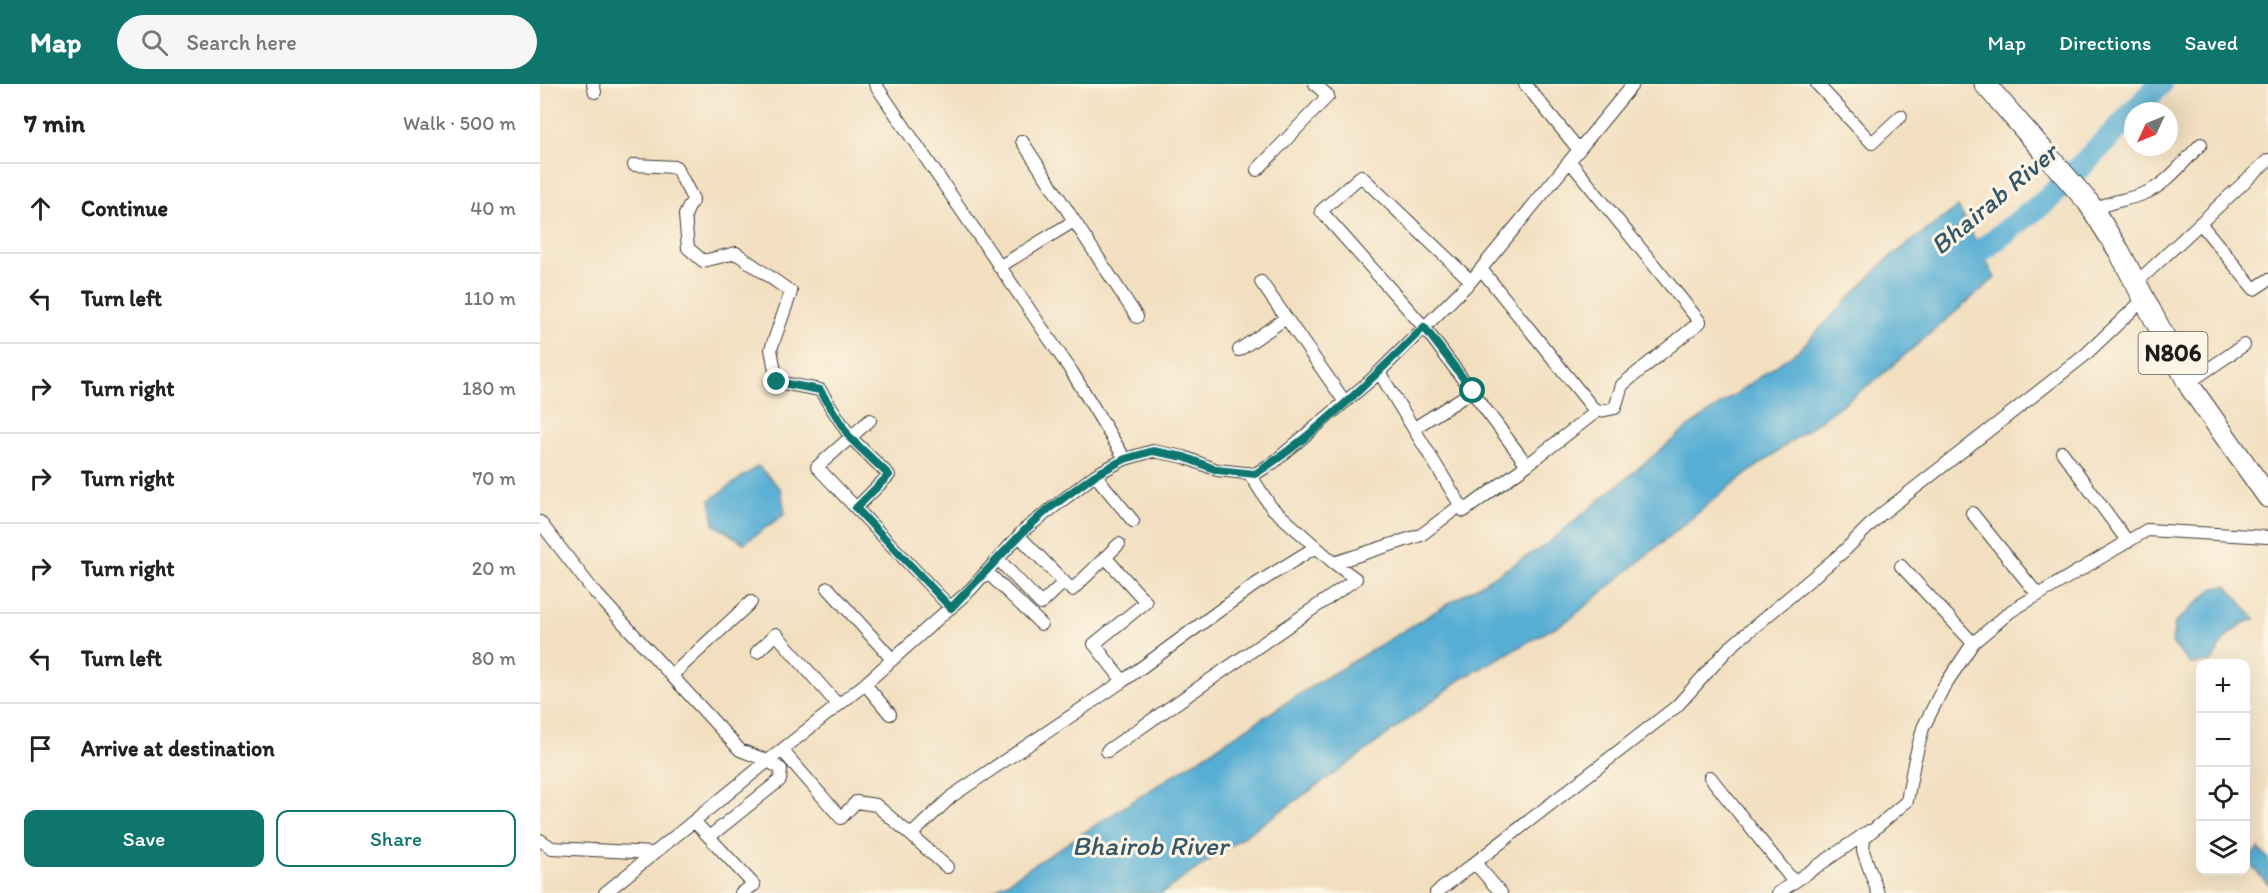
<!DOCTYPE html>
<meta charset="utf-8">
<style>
body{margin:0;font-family:Itim,sans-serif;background:#f6f6f6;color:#222}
.controls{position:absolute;right:18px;bottom:18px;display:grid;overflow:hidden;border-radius:12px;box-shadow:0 6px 24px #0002}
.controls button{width:54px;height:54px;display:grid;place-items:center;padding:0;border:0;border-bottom:2px solid #e0e0e0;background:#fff;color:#222;font:30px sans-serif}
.compass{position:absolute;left:1584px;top:18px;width:54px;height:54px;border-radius:50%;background:#fff;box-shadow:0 6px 24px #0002;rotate:226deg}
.stop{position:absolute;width:18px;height:18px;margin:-14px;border:4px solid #0f766e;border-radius:50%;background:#fff}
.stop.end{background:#0f766e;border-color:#fff;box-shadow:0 2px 6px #0008}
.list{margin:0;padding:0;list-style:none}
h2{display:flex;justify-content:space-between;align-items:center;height:78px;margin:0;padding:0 24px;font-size:26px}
h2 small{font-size:20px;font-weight:400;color:#767676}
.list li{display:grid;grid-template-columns:39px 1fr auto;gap:18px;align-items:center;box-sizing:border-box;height:90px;padding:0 24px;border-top:2px solid #e0e0e0}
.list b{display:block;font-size:22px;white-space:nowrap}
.list em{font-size:20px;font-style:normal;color:#767676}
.actions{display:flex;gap:12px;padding:18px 24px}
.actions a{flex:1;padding:14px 0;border:2px solid #0f766e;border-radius:12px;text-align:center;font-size:21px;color:#0f766e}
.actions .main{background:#0f766e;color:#fff}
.icon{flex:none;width:33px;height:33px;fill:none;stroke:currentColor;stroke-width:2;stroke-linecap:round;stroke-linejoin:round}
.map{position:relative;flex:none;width:1728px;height:809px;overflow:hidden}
header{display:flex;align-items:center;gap:36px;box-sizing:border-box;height:84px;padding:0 30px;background:#0f766e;color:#fff}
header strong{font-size:28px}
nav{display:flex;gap:33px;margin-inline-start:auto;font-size:21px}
.search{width:420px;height:54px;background:#f6f6f6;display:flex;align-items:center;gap:15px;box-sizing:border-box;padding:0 21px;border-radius:33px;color:#767676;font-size:22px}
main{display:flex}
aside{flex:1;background:#fff}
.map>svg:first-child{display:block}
</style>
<header>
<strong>Map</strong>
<div class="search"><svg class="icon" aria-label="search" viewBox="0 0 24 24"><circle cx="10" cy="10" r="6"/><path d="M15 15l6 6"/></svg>Search here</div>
<nav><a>Map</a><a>Directions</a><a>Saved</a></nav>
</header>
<main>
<aside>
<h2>7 min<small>Walk · 500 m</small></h2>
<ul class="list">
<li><svg class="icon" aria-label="ahead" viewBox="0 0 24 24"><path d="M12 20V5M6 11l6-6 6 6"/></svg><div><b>Continue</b></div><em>40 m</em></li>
<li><svg class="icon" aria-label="left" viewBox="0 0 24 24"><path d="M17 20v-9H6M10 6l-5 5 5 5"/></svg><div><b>Turn left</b></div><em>110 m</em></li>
<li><svg class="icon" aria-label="right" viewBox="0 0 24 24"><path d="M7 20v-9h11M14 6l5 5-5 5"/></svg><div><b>Turn right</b></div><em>180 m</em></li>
<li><svg class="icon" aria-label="right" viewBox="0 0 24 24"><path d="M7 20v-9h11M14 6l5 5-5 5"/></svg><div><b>Turn right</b></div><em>70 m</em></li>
<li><svg class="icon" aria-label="right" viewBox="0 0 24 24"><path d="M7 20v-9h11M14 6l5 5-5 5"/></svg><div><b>Turn right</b></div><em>20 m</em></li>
<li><svg class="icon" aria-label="left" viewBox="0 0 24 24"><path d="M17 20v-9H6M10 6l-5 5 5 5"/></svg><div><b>Turn left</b></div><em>80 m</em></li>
<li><svg class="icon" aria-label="arrive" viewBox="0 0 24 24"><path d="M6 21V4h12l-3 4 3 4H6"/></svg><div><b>Arrive at destination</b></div></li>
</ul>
<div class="actions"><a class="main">Save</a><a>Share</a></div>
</aside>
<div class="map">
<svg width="1728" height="809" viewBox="0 0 1728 809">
<rect width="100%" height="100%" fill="#fcf5e5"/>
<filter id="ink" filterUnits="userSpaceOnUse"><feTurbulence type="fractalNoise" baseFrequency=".0167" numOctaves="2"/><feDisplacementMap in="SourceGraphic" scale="12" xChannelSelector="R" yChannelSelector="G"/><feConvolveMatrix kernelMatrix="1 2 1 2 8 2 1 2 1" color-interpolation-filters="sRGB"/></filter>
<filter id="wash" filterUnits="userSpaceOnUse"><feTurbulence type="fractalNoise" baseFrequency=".008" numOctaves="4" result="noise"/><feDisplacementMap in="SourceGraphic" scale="24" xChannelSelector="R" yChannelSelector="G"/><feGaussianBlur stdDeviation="1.35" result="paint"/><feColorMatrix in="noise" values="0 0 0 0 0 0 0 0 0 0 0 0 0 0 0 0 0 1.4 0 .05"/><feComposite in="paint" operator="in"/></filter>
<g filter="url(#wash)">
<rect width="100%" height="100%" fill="#f2dfc0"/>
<path fill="#57aed4" stroke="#3a6578" stroke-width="1.5" d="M1418 123 1455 194 1338 294 1189 403 1030 535 923 594 804 683 622 809H450L774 601 1004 462 1147 344 1260 265 1345 177Z
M218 382 241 405 245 430 204 459 174 440 170 416Z
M1687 502 1715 535C1692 542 1681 557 1672 578L1650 580 1632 559 1635 539 1674 504Z
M1719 765 1728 774V800L1706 776Z"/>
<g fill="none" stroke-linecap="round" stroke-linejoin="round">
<path stroke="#57aed4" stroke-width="24" d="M1595 27 1620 0
M1416 186 1508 115 1593 29"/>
</g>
</g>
<g filter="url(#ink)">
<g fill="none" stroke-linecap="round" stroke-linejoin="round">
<g stroke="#3c3935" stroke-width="14">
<path id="minor" d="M53 0 55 8
M335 0 532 288 585 375
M985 0 1039 66
M1277 0 1332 59 1361 32
M482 57 597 233
M94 81 136 83 153 115 145 131 148 164 163 177 196 169 251 208 231 265 237 298 280 306 311 354 349 391 316 424
M717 86 788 12 775 0
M1553 126C1572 116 1584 117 1603 110 1626 102 1644 77 1661 60
M1660 139 1714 205 1728 196
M459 183 534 137
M941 185 1056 328 1075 324 1082 301 1160 238 1032 80
M931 197 821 92 781 127 884 243 987 381 1056 328
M721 198 805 318
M1596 199 1728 76
M699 266 746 234
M839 288 924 427 987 381
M1648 299 1704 261
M330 336 277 383 411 524
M879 341 933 307
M1522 368 1588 458
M709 389 731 423 794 479 881 451 921 421
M555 391 593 437
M1432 429 1498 511
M0 438 52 505 200 666 228 677 325 600 431 505 484 446 555 391 585 375 613 367 644 373 677 386 715 390 734 378 832 295 931 197 1093 0
M479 452 532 506 579 460
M565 473 606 518 554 560 583 597
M458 475 501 520 524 498
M1361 482 1433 559
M447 488 501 540
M288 504 352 575
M217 568 236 550 298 621
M132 591 211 518
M325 600 350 630
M242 666 301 734 316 718 336 721 371 751 412 712 583 597 713 502 771 466
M567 667 816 495 794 479
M1170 693 1254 798
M154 737 214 801 201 809
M371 751 407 783
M0 756 12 764 114 769
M935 779 961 809
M65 809 228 677 241 685 240 696 169 753
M896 809 1137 622 1188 565 1304 467 1339 432 1544 272 1604 215
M1238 809 1329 747
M1338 809 1323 767 1324 754 1367 717 1374 679 1383 644 1403 604 1433 559 1471 527 1607 446 1728 453"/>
</g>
<g stroke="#3c3935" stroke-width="23">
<path id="trunk" d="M1445 0 1548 118 1579 167 1651 304 1728 413"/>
</g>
<use href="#minor" stroke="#fff" stroke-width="12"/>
<use href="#trunk" stroke="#fff" stroke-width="21"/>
</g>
</g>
<g fill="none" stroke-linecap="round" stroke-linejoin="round" filter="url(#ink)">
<path stroke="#0f766e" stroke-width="8" d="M237 298 280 306 310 354 349 391 316 424 411 524 484 447 507 426 555 391 585 375 613 367 644 373 677 386 715 390C777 350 832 295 884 243L933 307"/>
</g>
<g text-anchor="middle" stroke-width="6" stroke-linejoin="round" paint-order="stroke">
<rect fill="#fcf5e5" stroke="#5f5d58" stroke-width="1.5" x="1598.5" y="248" width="69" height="42" rx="4.5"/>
<g font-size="24" font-weight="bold" fill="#1c1c1c">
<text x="1633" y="277">N806</text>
</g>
<g font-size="27" font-style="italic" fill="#345666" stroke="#fcf5e5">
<text transform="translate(1454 115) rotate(-40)" y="9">Bhairab River</text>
<text x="610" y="771">Bhairob River</text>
</g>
</g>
</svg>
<div class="controls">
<button>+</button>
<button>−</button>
<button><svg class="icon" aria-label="locate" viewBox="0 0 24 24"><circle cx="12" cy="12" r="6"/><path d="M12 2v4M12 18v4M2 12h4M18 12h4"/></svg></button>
<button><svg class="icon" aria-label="layers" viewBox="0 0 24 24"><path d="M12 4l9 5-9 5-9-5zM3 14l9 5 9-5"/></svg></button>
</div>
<svg class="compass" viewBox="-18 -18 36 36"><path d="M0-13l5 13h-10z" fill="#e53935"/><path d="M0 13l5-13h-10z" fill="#767676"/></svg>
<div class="stop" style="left:933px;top:307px"></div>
<div class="stop end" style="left:237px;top:298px"></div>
</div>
</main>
